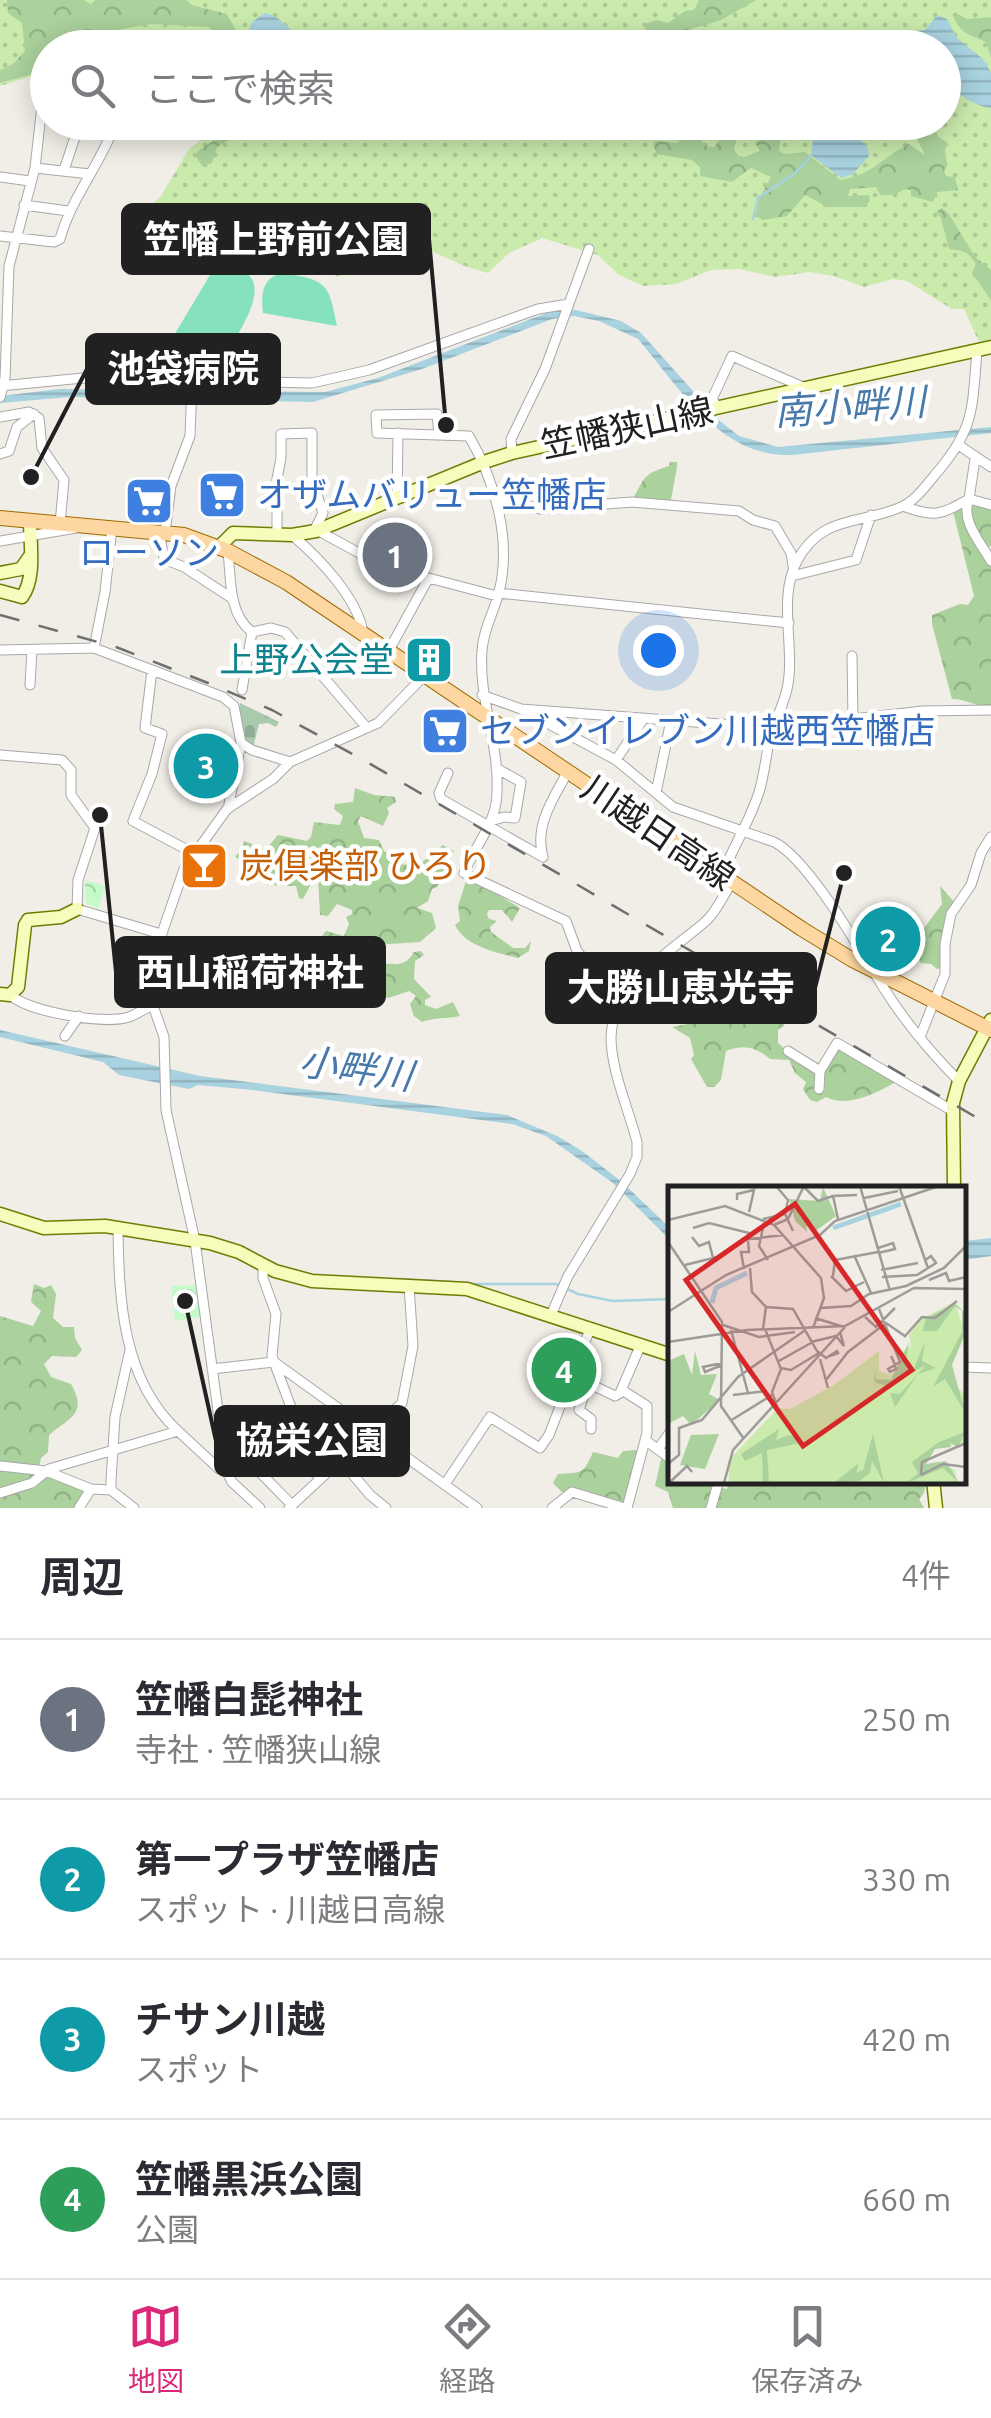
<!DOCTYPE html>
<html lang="ja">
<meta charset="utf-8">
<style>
body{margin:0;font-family:Ubuntu,"Noto Sans JP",sans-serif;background:#f2f2f3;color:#2b2b33}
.you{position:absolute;left:658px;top:650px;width:35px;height:35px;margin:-25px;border:8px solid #fff;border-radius:50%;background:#1a73e8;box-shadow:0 0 0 15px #1a73e833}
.badge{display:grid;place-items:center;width:65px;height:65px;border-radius:50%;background:#db2777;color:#fff;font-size:32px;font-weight:700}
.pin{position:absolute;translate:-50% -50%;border:5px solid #fff;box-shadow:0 2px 10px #0006}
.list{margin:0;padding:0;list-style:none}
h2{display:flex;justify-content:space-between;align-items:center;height:130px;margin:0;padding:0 40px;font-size:42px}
h2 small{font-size:32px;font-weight:400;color:#7c7c81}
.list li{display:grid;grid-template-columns:65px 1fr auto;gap:30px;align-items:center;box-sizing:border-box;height:160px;padding:0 40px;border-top:2px solid #e1e1e2}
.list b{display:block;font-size:38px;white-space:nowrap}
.list p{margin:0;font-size:32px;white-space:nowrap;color:#7c7c81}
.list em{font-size:32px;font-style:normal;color:#7c7c81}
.icon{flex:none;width:55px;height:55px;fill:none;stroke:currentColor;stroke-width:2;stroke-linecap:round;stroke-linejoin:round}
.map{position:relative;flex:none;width:991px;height:1508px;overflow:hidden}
.search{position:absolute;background:#fff;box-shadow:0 5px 25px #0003;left:30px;right:30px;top:30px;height:110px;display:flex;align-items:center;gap:25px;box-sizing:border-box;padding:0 35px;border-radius:55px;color:#7c7c81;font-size:38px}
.sheet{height:770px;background:#fff}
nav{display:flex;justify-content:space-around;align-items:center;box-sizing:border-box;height:140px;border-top:2px solid #e1e1e2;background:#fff;font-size:28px;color:#7c7c81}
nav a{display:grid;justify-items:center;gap:5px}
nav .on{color:#db2777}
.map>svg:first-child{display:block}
</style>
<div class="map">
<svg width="991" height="1508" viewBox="0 0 991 1508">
<defs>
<pattern id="grass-dots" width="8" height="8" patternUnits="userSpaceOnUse" patternTransform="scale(2.5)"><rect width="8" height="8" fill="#cbebad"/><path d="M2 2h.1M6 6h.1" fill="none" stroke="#aec995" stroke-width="1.8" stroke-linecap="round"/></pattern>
<pattern id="forest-crowns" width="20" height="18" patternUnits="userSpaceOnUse" patternTransform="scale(2.5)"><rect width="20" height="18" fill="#abd19c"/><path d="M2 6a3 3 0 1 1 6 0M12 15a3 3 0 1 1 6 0" fill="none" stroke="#93b386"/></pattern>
<pattern id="cemetery-stones" width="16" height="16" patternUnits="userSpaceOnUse" patternTransform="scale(2.5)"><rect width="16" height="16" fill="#a8cbae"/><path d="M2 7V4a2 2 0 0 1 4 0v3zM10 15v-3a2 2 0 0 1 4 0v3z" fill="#90ae95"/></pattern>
<pattern id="park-crowns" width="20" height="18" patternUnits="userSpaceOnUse" patternTransform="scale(2.5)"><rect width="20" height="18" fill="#c5fbca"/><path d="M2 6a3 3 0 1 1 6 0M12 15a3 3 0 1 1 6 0" fill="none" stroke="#a9d7ad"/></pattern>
<pattern id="water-rules" width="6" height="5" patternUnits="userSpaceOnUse" patternTransform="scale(2.5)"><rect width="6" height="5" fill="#a8d2df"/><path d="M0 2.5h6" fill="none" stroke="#90b4bf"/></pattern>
</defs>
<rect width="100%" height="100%" fill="#f1eee7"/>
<path fill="url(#grass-dots)" d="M0 0H991V339L979 342 964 309H952L907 281 893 279 864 287 834 276 810 272 775 277 739 269 711 270 676 284 644 286 619 275 598 255 542 238 509 253 488 273 467 267 411 242 365 256 338 277 312 259 285 250 121 258 138 218 161 196 189 149 207 135 199 123 944 122V48H48L47 77 32 76 0 86Z"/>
<path fill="url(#forest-crowns)" d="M7 0H84L91 4 95 0H186L192 5 227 14 245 47H227L209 27 151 24 72 38 68 43 70 47 48 48 47 70 0 83V70L13 64 25 51 22 23 8 13Z
M699 0H756L721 20 688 30 693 43 686 47H646L643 45 646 24 656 20 668 23 685 11 694 10Z
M958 14 967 19 991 17V58L986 42C970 35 961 34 954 18Z
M239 123H252L253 126 217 147 212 163 202 166 195 155 198 151Z
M724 123H741L734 149 737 155 744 157 760 151 755 143 762 138 759 128 770 123 793 125 792 133 781 136 779 151 785 154 805 152 840 180C873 175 881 158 909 144L925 155 915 135 917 129H923L925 134 936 135 949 144 945 149 947 165 944 171 946 176 955 177 958 190 937 192 933 202 911 196V191L907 189C894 193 897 196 880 195L876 187 850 189 848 196 869 195 870 201 864 207H828L805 195 787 216 763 220 756 216 758 200 771 177 751 168 732 182 700 176V167L692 160 657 154 653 144 656 141 677 143 686 134 701 140 706 146 714 147 729 128Z
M942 208 949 214 975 257 991 270V300L972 273 976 264C967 250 963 251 949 249L941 218 936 212Z
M670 462H677V467L671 500 633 499C645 477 643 474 669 466Z
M971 502 991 508V546L986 547 987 559 991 566V707C976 707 966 699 952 699L932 624V615L960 604 968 605 974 596 953 511Z
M355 788 374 795 395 797 396 802 387 808 389 813 383 826 361 816 358 821 364 838 379 840 384 851 397 858 398 864 421 866 424 860 434 857 442 845 454 851 437 887 432 889 428 901 417 908 432 913 436 928 420 942 374 945 370 959 373 967C389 958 402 973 414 952L421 951 424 955 415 961 414 979 431 997 425 1000V1005L436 1009 453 1002 460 1016C447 1019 434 1017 422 1022L414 1016 410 1004 416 996 409 991 388 998 378 993 351 1001 346 996 351 983 347 978 335 979 334 988 327 995 313 993 314 980 310 977 319 957 317 942 326 931 344 936 349 924 346 917 352 914V910L337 904 328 916 320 915 318 877 315 876 303 899 299 898 296 886 267 885V870L235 857 243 848 244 841 266 849 278 835 307 841 311 837 314 822 340 825 343 816 334 809 335 804 353 802Z
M466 881 478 883 520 908 512 922 502 910H489L487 914 489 919 497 921 490 927 491 932 513 948H525L531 941 529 951 518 958C497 953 465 946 455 925L460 921 458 906Z
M940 886 955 903 950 929 949 966 937 969 931 964 921 963 909 948 942 904Z
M721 983 784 1021V1026L778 1030V1043L813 1072H825L837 1049H843L894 1078V1083C875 1094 846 1108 826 1097L817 1102 810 1100 803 1089 806 1082 795 1073 789 1060 770 1059C756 1047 744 1044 726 1051L721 1080 714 1087H707L691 1059 694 1055 690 1038 672 1027 692 1023 696 1017 705 1016 715 985Z
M34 1284 44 1288 51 1285 56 1294 53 1318 63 1327H74L75 1338 82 1350 76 1357 52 1356 44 1364 51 1377 71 1384C88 1414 70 1417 49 1435L48 1452 41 1458 39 1467 0 1463V1316L33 1326 41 1311 31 1302Z
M636 1450 645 1456 642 1470 625 1503 581 1489 562 1492 553 1483 558 1474C582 1472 583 1475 593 1452L618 1458 623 1451Z
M661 1459 671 1463V1480L706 1481 708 1485 727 1489 730 1480 926 1481 924 1493 919 1499 924 1508H673L668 1492 655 1486Z
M0 1468 47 1474 82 1488 85 1492 76 1508H0Z"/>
<path fill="url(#cemetery-stones)" d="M240 703 279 722 276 727 268 723 259 724 253 748C237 737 239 721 240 703Z"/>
<path fill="url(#park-crowns)" d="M85 880 105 886 98 909 86 903Z
M119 947 138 962 129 986 116 979 122 968 110 960Z
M196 1285 200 1317 175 1321 171 1286Z"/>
<path fill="#85e1be" d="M221 266C271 268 255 305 238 334 232 344 226 359 215 365 205 370 194 368 185 361 177 354 175 343 176 332L210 275Z
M282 273C326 280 329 282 337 326L263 313C261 294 262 278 282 273Z"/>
<path fill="url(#water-rules)" d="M265 13C285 17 293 37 310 47H243L252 22Z
M937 15 947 19 957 38 984 60 991 73V108C974 106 951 92 944 74 941 68 944 55 944 48L901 47 897 38 899 33 925 30Z
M826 126 855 134 868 148 869 156 853 174 841 178 811 155 814 133Z
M576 310 621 321 641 333 720 421 739 436 778 447 991 427V433L792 455C720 458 680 388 638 339L599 321 574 316 552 319 422 369 313 402 70 397 0 403V396L60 389 325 392 378 378 549 312Z
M0 1030 200 1076 507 1115 557 1136 582 1151 622 1182 671 1229V1241L613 1183 546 1136 512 1124 253 1090 198 1085 189 1089 119 1075 103 1062 0 1037Z
M991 1238V1256L964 1260V1241Z"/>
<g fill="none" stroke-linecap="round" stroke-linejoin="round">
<path stroke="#a8d2df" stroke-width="2.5" d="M753 219 758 198C777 184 797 176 811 155
M71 1221 108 1220
M401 1279 453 1282
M471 1284H556L578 1294 613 1301 671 1299"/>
<g stroke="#a8a8a8" stroke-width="11">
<path id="street" d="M35 168 90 174
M64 170 80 122
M0 177 30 181
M24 205 68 211
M0 236 54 242 60 239C72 196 101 164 116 122
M0 386 83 378 312 383 369 370 538 309 569 304
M0 397 5 378 9 266 35 168 43 97 48 98
M718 408 712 399 732 356 803 387
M0 417 29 412 39 418 42 448 64 480 60 524
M439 434 437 414 376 415 377 433 469 436C495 481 512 540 499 592 494 612 483 630 482 651 478 703 503 751 496 803 492 828 473 850 464 873L566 921 577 951 620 1003
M960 446 991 467
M512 453 511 439 545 369 589 249
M0 454 9 451 17 427 34 414
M975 459 969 499 991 505
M494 497 540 509 632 502 739 511 753 520 775 526 791 553 793 566
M397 498 398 433
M969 499C960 520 980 542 991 561
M903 506C935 518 940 515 969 499
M159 531 164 559 184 567 233 599
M165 532 171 486 190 436 192 383
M277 535V479L281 458V434L312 433V479L323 513 315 529 383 566 497 596
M292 535C318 557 358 598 363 633
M0 541 76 528
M228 551C231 578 228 614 252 632L271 628 285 632 367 728
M792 576 856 560 871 515
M498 593 789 623
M94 648 105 592 112 528
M0 650 94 648 223 697 234 706 241 743 252 750 290 762
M388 652 428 579
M852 656 853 720
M152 670 145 728 162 734 152 774 133 821 193 853
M30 685 32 650
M242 690 252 632
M482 695 521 709 773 728 923 711 991 710
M521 709 616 760 673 807 774 842C809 859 863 955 885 990 906 1023 932 1054 959 1081
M0 755 62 760 71 770V795L95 828 78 880 77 909 161 934
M616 760 644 718
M448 773 439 793 441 799 543 857C534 826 553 799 567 773
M656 793 671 720
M228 809 241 743
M491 821 504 817 515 818 521 782 496 768
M722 875C733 847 750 821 759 792 766 770 766 746 774 725 779 713 784 702 787 689 796 649 777 599 797 561 822 514 861 525 901 507 915 501 925 487 934 476 975 429 972 410 977 351
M10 995C30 1012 104 1025 129 1017 137 1014 144 1009 151 1006
M65 1036 79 1016
M920 1037 945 974V944L951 914 971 885 981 853 991 837
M788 1051 820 1071
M819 1089 820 1071 837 1043 951 1110
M118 1228C119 1299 122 1380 178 1431
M263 1266V1278L276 1314 272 1356 274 1362 292 1410 315 1441 337 1460
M551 1315 568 1276 630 1174 637 1157V1142C629 1110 611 1071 611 1037 612 985 672 951 706 921 717 911 724 894 732 882
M130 1350 115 1417 111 1481V1490L134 1508
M964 1367 991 1368
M212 1369 274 1362 477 1508
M622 1390 647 1406V1433L627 1508
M591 1429V1419L579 1410 586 1388 592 1385 615 1396 620 1393 641 1344
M645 1440 671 1459
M237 1449 292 1505
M658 1449 671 1431
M223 1453 279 1434 319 1477
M339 1458 370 1495 386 1508
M0 1466 46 1471 91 1489
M445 1484 490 1417 540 1448 549 1435 590 1329
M0 1493 32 1483 49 1469 178 1431 219 1469 226 1470
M79 1508 91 1489 111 1490
M260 1508 232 1482 226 1470 195 1241 166 1110 164 1037 150 997 158 945 184 869 227 809 273 779 290 762 378 723 424 676
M289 1508 402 1403 413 1346 409 1285
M552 1508 572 1492 625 1508
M711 1508 719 1480"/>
</g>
<g stroke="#6f7d03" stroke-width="15">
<path id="secondary" d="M219 547 233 533 292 535 316 531 484 462 512 453 991 347
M0 573 21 569 30 556
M0 591 22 597C36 578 30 544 30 521
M0 994 10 995 18 987 25 925 28 920 61 917 77 909
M954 1188 953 1103 959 1081 991 1020
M0 1214 44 1228 105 1226 210 1243 239 1252 275 1271 312 1281 467 1289 671 1355
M933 1480 936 1508"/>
</g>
<g stroke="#9e6b00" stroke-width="16">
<path id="primary" d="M0 518 184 535 228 551 286 582 802 929 851 959 991 1030"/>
</g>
<use href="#street" stroke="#fff" stroke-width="9"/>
<use href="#secondary" stroke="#f7fbbc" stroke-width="12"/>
<use href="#primary" stroke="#fdd6a1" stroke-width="14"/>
<path stroke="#6f6f6f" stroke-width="2.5" stroke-dasharray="20 20" stroke-linecap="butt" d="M0 615 116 647 208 683 272 710 367 762 991 1126"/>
</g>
<defs>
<g id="supermarket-square" transform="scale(2.5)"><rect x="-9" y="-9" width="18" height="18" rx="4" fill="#3f7fe0" stroke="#fff"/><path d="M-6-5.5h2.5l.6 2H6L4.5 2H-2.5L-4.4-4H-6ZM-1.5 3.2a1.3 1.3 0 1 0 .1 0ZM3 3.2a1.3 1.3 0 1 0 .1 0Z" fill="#fff"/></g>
<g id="building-square" transform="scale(2.5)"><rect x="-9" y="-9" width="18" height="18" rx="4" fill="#0f9aa8" stroke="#fff"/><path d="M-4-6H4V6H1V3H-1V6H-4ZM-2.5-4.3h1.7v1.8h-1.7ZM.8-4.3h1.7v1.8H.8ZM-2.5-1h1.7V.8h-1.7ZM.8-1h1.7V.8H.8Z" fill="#fff"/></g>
<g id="bar-square" transform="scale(2.5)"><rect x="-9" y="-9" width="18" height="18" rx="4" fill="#e8710a" stroke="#fff"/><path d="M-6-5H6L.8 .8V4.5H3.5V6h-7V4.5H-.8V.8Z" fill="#fff"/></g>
</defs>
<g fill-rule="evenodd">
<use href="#supermarket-square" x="222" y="495"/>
<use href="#supermarket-square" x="149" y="501"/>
<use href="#building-square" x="429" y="660"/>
<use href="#supermarket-square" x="445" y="731"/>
<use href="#bar-square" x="204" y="866"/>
</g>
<g text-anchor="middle" stroke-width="9" stroke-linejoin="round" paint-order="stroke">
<g font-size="35" fill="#212121" stroke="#fff">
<text transform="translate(627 428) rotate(-12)" y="12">笠幡狭山線</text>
<text transform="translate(658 833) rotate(34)" y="12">川越日高線</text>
</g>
<g font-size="35" fill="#366cbe" stroke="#fff" text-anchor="start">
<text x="257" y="507">オザムバリュー笠幡店</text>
<text x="149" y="565" text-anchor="middle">ローソン</text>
<text x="480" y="743">セブンイレブン川越西笠幡店</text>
</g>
<g font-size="35" fill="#0d838f" stroke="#fff" text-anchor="end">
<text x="394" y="672">上野公会堂</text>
</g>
<g font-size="35" fill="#c56008" stroke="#fff" text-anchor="start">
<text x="239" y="878">炭倶楽部 ひろり</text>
</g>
<g font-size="38" font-style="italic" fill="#4779ab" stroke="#fff">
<text transform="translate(850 407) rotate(-4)" y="13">南小畔川</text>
<text transform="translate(356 1069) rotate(8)" y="13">小畔川</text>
</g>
</g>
<g transform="translate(668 1186)">
<rect width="298" height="298" fill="#f1eee7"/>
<path d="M287 116 297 148 284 166 281 193 297 209V256L266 263 252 280 276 278 287 284 289 297H61L60 275 110 222 122 223 166 199 211 165V185L223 189 237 175 233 166 243 160 241 149 253 133Z" fill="#cbebad"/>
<path d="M155 1 168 30 149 44 138 40 139 46 127 35 121 13 152 15ZM288 118 297 127V148L284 179 297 226 277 193 265 201 294 146V125L287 120 269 145H255L258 132ZM257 155 254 175 268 182 250 188 227 221 222 207 232 208 258 179 218 200 207 196 206 192 208 182 207 193 223 194 241 156 237 179 245 185ZM27 165 33 189 49 188 41 208 52 214 23 239 15 230 0 238V175L16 168 24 189ZM111 243 108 254 121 249 137 256 99 264 101 295 95 297 94 267 77 275 73 268ZM297 246 290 262 282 256 283 261 267 263 258 278 278 275 291 297 275 282 239 297 250 287 244 276 271 256ZM51 248 37 283 12 279 23 249ZM205 248 216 297 204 275 202 287 191 295 166 297 191 277 188 287 195 284Z" fill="#abd19c"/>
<path fill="none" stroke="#a8d2df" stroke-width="5" d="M165 42 233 18M44 117 48 102 79 87"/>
<path fill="none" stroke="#9e9c98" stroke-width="2.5" d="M108 0 120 14 117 28M135 0 150 15 165 10M192 0 222 105M231 0 260 82M196 12 230 5M69 14V8L86 4 81 26M95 33 117 28 125 45M170 33 165 10 189 9M0 34 57 20 106 39 153 92 156 112 145 142M96 37 91 60 100 74M106 39 120 33 135 2M25 42 41 37 85 48M24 51 31 60 41 56 45 72M0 56 54 136 53 220 76 253M210 62 225 57 227 63 210 67M186 69 203 107M17 79 49 71 74 54 115 49M82 82 84 106 98 121 95 143M76 83 73 66H81L80 55M213 84 250 77M163 90 178 105 196 96M165 90 167 74 210 66M214 91 249 89 268 77 263 70 256 75M261 94 278 87 281 95 298 91M98 121 125 123 149 165 158 172 169 165 170 167 162 170M153 122 183 120 201 108 238 100 276 82 298 60M211 123 232 176 227 179 220 183 222 186 228 183 227 179 225 174 223 170M0 126 58 89 152 49 167 35 271 0M197 131 208 141 227 122M147 132 176 141M55 139 91 151 127 146M97 143 113 183 104 206 109 220M63 144 80 207M0 156 79 144 177 140 246 102 298 103M143 156 168 150 176 160 172 146M152 173 160 202M109 176 143 157M54 179 37 186 35 181 54 177M113 182 123 184 151 167M158 194 180 166 218 137 237 150 254 131 267 132 289 115M65 209 99 205M62 235 104 209M0 278 11 269V242L34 234 70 191 136 145M253 289 254 276 298 257M253 289 275 278 298 281M1 297 19 280 24 286M56 297 65 264 177 141"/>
<path fill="#d62828" fill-opacity="0.15" stroke="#d62828" stroke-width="5" d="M127 18 244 184 135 260 18 94Z"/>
<rect width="298" height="298" fill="none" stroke="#212121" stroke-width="5"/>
</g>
<path fill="none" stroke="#212121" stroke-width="4" d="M446 425L429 239M31 477L87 369M100 815L116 972M844 873L815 988M185 1301L216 1441"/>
<g fill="#212121" stroke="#fff" stroke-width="4">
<circle cx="446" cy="425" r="10"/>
<circle cx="31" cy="477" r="10"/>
<circle cx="100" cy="815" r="10"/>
<circle cx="844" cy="873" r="10"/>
<circle cx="185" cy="1301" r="10"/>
</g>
<g fill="#212121" stroke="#212121" stroke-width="4">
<rect x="123" y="205" width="306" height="68" rx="10"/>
<rect x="87" y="335" width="192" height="68" rx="10"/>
<rect x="116" y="938" width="268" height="68" rx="10"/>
<rect x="547" y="954" width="268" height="68" rx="10"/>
<rect x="216" y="1407" width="192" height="68" rx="10"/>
</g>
<g font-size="38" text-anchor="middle" font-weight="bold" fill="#fff">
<text x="276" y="253">笠幡上野前公園</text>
<text x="183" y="382">池袋病院</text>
<text x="250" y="986">西山稲荷神社</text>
<text x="681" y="1001">大勝山恵光寺</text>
<text x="312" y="1454">協栄公園</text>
</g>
</svg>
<div class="you"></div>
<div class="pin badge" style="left:395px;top:555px;background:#6b7280">1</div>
<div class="pin badge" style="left:888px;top:939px;background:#0f9aa8">2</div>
<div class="pin badge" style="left:206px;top:766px;background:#0f9aa8">3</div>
<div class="pin badge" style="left:564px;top:1370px;background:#2e9e5b">4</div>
<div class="search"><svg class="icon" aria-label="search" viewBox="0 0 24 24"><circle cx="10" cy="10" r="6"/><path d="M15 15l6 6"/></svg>ここで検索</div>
</div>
<section class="sheet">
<h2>周辺<small>4件</small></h2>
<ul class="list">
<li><span class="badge" style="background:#6b7280">1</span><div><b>笠幡白髭神社</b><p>寺社 · 笠幡狭山線</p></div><em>250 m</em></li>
<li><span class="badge" style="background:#0f9aa8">2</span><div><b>第一プラザ笠幡店</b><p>スポット · 川越日高線</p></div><em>330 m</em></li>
<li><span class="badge" style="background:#0f9aa8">3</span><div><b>チサン川越</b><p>スポット</p></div><em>420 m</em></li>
<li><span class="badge" style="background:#2e9e5b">4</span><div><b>笠幡黒浜公園</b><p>公園</p></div><em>660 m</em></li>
</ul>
</section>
<nav>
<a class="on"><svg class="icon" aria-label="map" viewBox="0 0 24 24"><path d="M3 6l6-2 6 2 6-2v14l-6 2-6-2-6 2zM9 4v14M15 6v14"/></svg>地図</a>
<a><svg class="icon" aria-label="directions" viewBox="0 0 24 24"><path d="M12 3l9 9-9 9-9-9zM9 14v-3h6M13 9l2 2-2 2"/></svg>経路</a>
<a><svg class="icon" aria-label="saved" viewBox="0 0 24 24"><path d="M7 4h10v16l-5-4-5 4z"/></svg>保存済み</a>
</nav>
